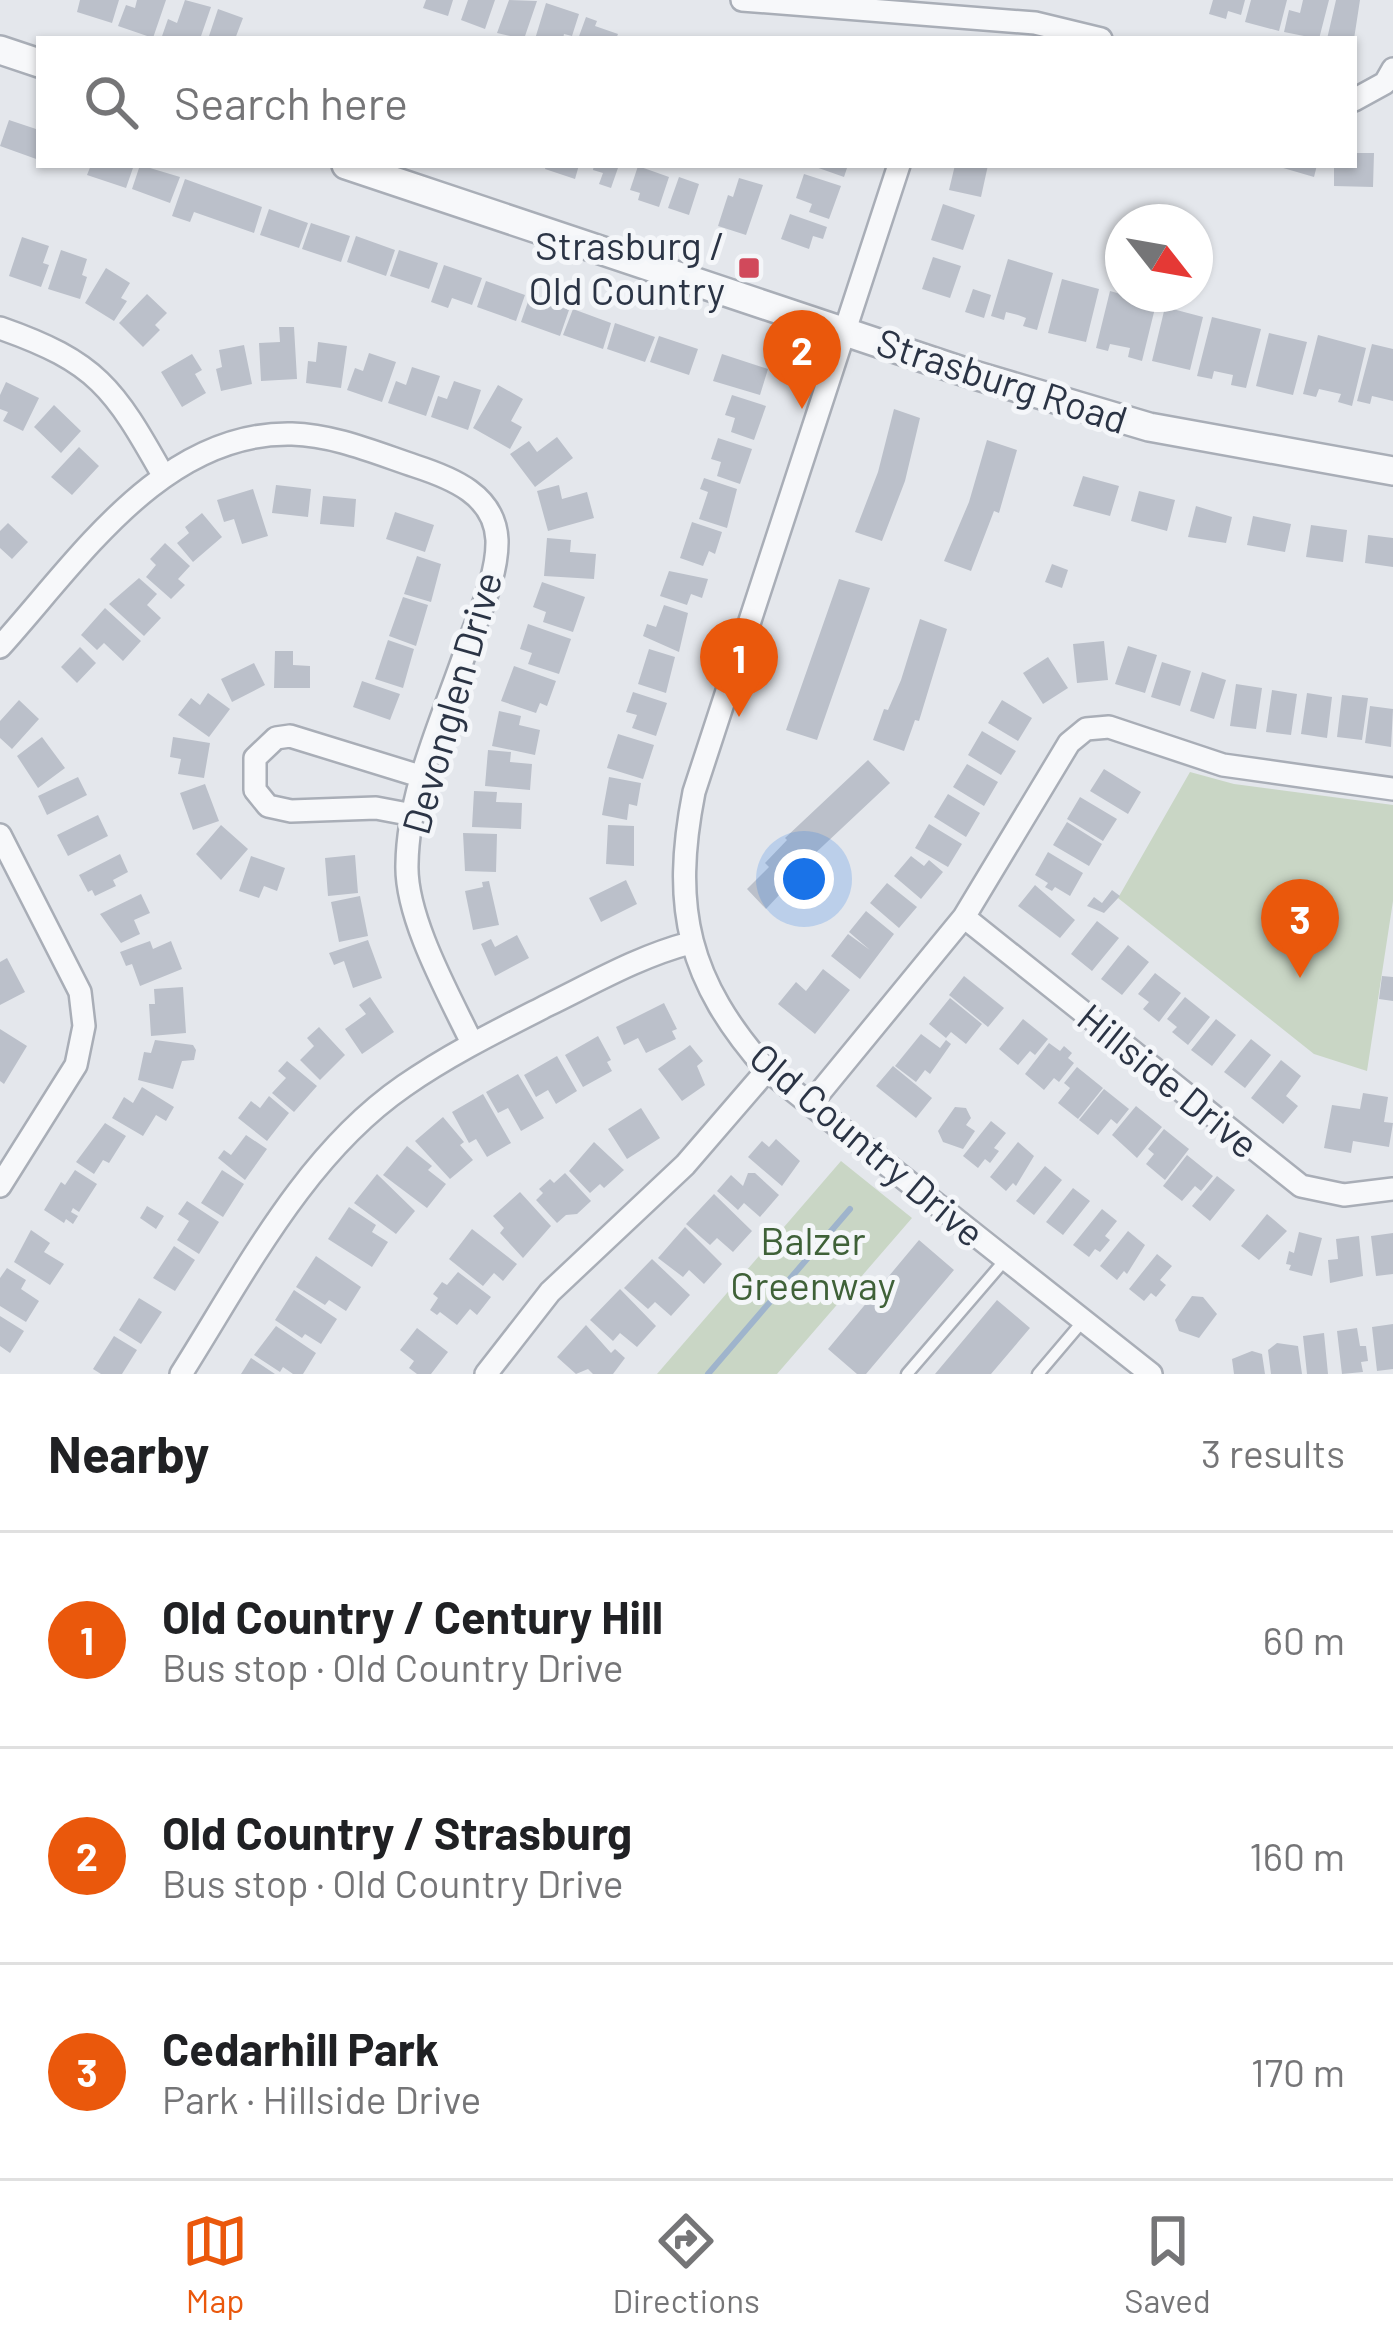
<!DOCTYPE html>
<meta charset="utf-8">
<style>
body{margin:0;font-family:Barlow,sans-serif;background:#f2f2f2;color:#202124}
.compass{position:absolute;left:1105px;top:204px;width:108px;height:108px;border-radius:50%;background:#fff;box-shadow:0 3px 9px #0004;rotate:121deg}
.you{position:absolute;left:804px;top:879px;width:42px;height:42px;margin:-30px;border:9px solid #fff;border-radius:50%;background:#1a73e8;box-shadow:0 0 0 18px #1a73e833}
.badge{display:grid;place-items:center;width:78px;height:78px;border-radius:50%;background:#ea580c;color:#fff;font-size:39px;font-weight:700}
.pin{position:absolute;translate:-50% -99px;filter:drop-shadow(0 3px 6px #0008)}
.pin::after{content:'';position:absolute;top:63px;width:42px;height:36px;background:inherit;clip-path:polygon(0 0,100% 0,50% 100%)}
.list{margin:0;padding:0;list-style:none}
h2{display:flex;justify-content:space-between;align-items:center;height:156px;margin:0;padding:0 48px;font-size:51px}
h2 small{font-size:39px;font-weight:400;color:#757577}
.list li{display:grid;grid-template-columns:78px 1fr auto;gap:36px;align-items:center;box-sizing:border-box;height:216px;padding:0 48px;border-top:3px solid #e0e0e0}
.list b{display:block;font-size:45px;white-space:nowrap}
.list p{margin:0;font-size:39px;white-space:nowrap;color:#757577}
.list em{font-size:39px;font-style:normal;color:#757577}
.icon{flex:none;width:66px;height:66px;fill:none;stroke:currentColor;stroke-width:2;stroke-linecap:round;stroke-linejoin:round}
.map{position:relative;flex:none;width:1393px;height:1374px;overflow:hidden}
.search{position:absolute;background:#fff;box-shadow:0 3px 9px #0004;left:36px;right:36px;top:36px;height:132px;display:flex;align-items:center;gap:30px;box-sizing:border-box;padding:0 42px;border-radius:0px;color:#757577;font-size:45px}
.sheet{height:804px;background:#fff}
nav{display:flex;justify-content:space-around;align-items:center;box-sizing:border-box;height:168px;border-top:3px solid #e0e0e0;background:#fff;font-size:33px;color:#757577}
nav a{display:grid;justify-items:center;gap:6px}
nav .on{color:#ea580c}
.map>svg:first-child{display:block}
</style>
<div class="map">
<svg width="1393" height="1374" viewBox="0 0 1393 1374">
<rect width="100%" height="100%" fill="#e4e7ec"/>
<path fill="#c9d6c5" d="M1190 772 1234 784 1393 805V901L1367 1071 1314 1054 1118 898Z
M841 1161 912 1218 777 1374H657Z"/>
<g fill="none" stroke-linecap="round" stroke-linejoin="round">
<path stroke="#9fb4cc" stroke-width="6" d="M708 1374 850 1209"/>
</g>
<path fill="#bbc0ca" d="M80 0H119L112 23 77 12Z
M137 0H166L153 38 118 26 126 5 135 8Z
M185 0 211 7 200 39H161L168 19 177 23Z
M426 0H453L448 16 423 8Z
M468 0H495L485 29 461 20Z
M509 0 537 1 524 39 497 33Z
M1213 0H1245L1241 15 1228 11 1226 19 1209 14Z
M1251 0H1287L1279 31 1245 22Z
M1303 0H1329L1319 39 1284 32 1289 10 1300 13Z
M1336 0H1360L1354 39H1327Z
M546 3 579 14 572 36 564 34 563 39H535Z
M218 9 243 18 235 39H208Z
M586 17 597 21 595 26 618 34 616 39H578Z
M9 120 39 130V160L0 146Z
M1354 153H1374L1373 187 1334 186V165H1354Z
M91 165H134L126 188 87 175Z
M140 165 180 177 170 203 132 189Z
M546 165H579L575 179 545 169Z
M594 165H619L611 188 599 184 603 173 593 170Z
M810 165H848L844 177Z
M955 165H988L981 197 949 190Z
M1273 165H1317L1314 177Z
M638 166 669 177 659 207 638 200 640 193 630 190Z
M804 174 841 186 829 219 809 212 812 204 796 198Z
M679 177 699 184 689 215 668 208Z
M739 178 763 185 746 235 718 226 728 195 733 197Z
M185 179 262 207 254 233 194 212 190 222 172 216Z
M943 204 975 215 963 250 931 240Z
M269 209 308 223 299 248 260 235Z
M790 214 827 227 823 239 813 236 809 249 781 239Z
M311 223 350 236 341 262 302 249Z
M356 236 395 250 386 276 347 262Z
M22 237 49 246 43 263 49 265 41 287 9 276Z
M61 250 87 259 82 275 87 277 80 299 48 289Z
M399 250 438 263 429 289 390 276Z
M933 257 961 266 950 298 922 289Z
M1008 259 1053 273 1037 330 1023 326 1026 318 1018 315 1006 312 1004 320 991 316Z
M444 265 482 278 472 305 452 298 448 308 431 302Z
M106 268 130 283 121 298 127 301 114 321 85 303Z
M1062 279 1099 289 1086 342 1048 333Z
M486 281 525 295 516 321 477 307Z
M973 289 991 295 984 318 965 312Z
M1110 291 1156 304 1142 361 1128 357 1130 348 1110 344 1108 351 1096 348Z
M147 294 167 313 155 325 160 330 143 347 119 323Z
M530 296 569 310 560 336 521 322Z
M1165 307 1203 317 1190 370 1152 361Z
M573 309 611 323 603 349 563 335Z
M1212 317 1261 329 1246 388 1231 385 1233 375 1214 371 1212 379 1197 376Z
M615 323 655 337 645 362 607 349Z
M279 327H294L297 379 261 381 259 343 280 342Z
M1269 333 1307 342 1293 395 1256 386Z
M1318 335 1366 348 1352 406 1338 402 1341 394 1319 389 1316 397 1303 394Z
M659 336 698 349 689 375 650 362Z
M318 342 347 346 341 388 306 383 308 361 316 362Z
M1372 344 1393 349V401L1372 396 1370 404 1357 401Z
M244 345 252 384 221 391 216 369 222 367 219 350Z
M369 353 396 362 382 402 347 390 355 368 363 371Z
M192 354 202 370 195 374 206 393 182 407 161 372Z
M722 354 768 369 760 395 713 381Z
M412 367 440 376 426 416 388 403 396 381 406 385Z
M454 381 481 390 468 430 431 417 438 396 447 399Z
M6 382 39 398 23 431 3 421 8 412 0 409V395Z
M498 385 523 399 511 421 522 427 510 449 473 428Z
M732 395 766 406 754 440 731 432 735 418 725 415Z
M54 405 81 431 61 453 34 427Z
M894 409 920 418 905 481 882 541 855 532 878 472Z
M557 437 573 458 535 487 510 454 529 441 537 452Z
M718 438 752 449 740 484 717 476 721 462 711 459Z
M987 440 1017 450 999 513 994 511 971 571 944 561 969 502Z
M79 447 99 466 72 495 51 477Z
M1083 476 1119 486 1110 516 1073 506Z
M704 478 737 489 727 528 699 519 708 492 700 489Z
M276 485 311 489 308 517 272 513Z
M559 485 562 499 587 492 594 518 548 531 537 491Z
M253 489 268 536 242 544 234 519 224 522 217 500Z
M1139 491 1175 500 1167 531 1131 521Z
M323 496 356 499 354 527 320 524Z
M1196 506 1232 517 1226 543 1188 537Z
M395 512 434 525 425 552 386 539Z
M202 513 222 537 193 562 177 543 189 533 185 527Z
M1253 516 1291 524 1285 552 1247 545Z
M692 522 722 532 715 554 709 551 703 566 680 558Z
M8 523 28 542 12 559 0 548V531Z
M1311 525 1347 530 1343 562 1306 557Z
M1368 535 1393 538V567L1365 563Z
M547 538 571 540 570 552 596 554 594 579 544 576Z
M165 543 190 566 178 579 185 585 171 599 146 577 156 565 150 559Z
M417 556 441 564 431 602 404 594Z
M1052 564 1068 570 1062 588 1045 582Z
M669 571 708 579 702 598 691 594 687 605 660 596Z
M139 578 157 594 147 605 161 618 144 636 109 604Z
M839 579 870 588 817 740 786 730Z
M542 582 585 597 573 632 543 622 546 612 533 607Z
M403 597 428 605 416 646 389 636Z
M664 605 688 613 679 652 643 636 647 624 656 627Z
M105 608 141 641 123 661 104 643 97 650 81 635Z
M920 619 947 629 919 721 915 720 904 751 873 740 884 709 888 710 901 680Z
M528 624 571 639 559 674 528 664 532 653 520 649Z
M388 640 414 649 403 688 375 679Z
M1104 641 1108 680 1077 683 1073 644Z
M1128 646 1157 655 1145 693 1115 684Z
M80 647 96 663 77 683 61 667Z
M649 649 675 657 666 693 638 684Z
M275 651H293V665L310 666V688H274Z
M1048 657 1068 688 1043 704 1023 673Z
M1162 662 1191 671 1180 706 1151 697Z
M254 663 265 685 232 702 221 679Z
M514 666 556 681 547 706 540 703 536 713 501 701Z
M1202 672 1226 680 1214 719 1190 711Z
M362 681 400 694 390 720 353 707Z
M1236 684 1262 688 1256 729 1230 726Z
M1272 690 1297 694 1291 735 1266 732Z
M633 692 667 703 656 736 632 728 637 715 626 712Z
M208 693 230 709 209 737 178 715 191 698 200 705Z
M1307 693 1332 697 1327 738 1301 734Z
M1342 695 1368 698 1362 740 1337 737Z
M19 700 39 719 12 749 0 738V721Z
M1002 700 1032 718 1018 741 988 723Z
M1370 706 1393 709 1391 747 1365 743Z
M499 711 521 716 519 725 540 730 535 755 492 746Z
M982 731 1016 751 1001 775 968 755Z
M618 734 654 745 643 779 607 768Z
M42 737 65 768 38 788 17 756Z
M173 737 210 743 204 778 178 774 181 759 170 757Z
M488 750 511 752 510 762 532 764 530 790 485 786Z
M868 760 890 783 809 859 811 861 766 909 747 889 769 867 765 863 787 840 785 838Z
M967 764 998 782 984 806 953 787Z
M1104 769 1141 792 1128 814 1090 791Z
M78 777 87 795 47 815 38 796Z
M609 777 641 783 637 806 629 804 627 820 602 815Z
M205 784 219 821 193 830 180 793Z
M474 791 497 792 496 802 522 803 521 829 472 827Z
M948 794 980 813 966 837 934 817Z
M1080 797 1117 819 1103 841 1067 819Z
M98 815 108 836 68 856 57 835Z
M1067 822 1102 844 1089 866 1053 845Z
M929 824 962 844 948 867 915 848Z
M221 825 248 849 221 880 196 854Z
M608 825 634 826V866L606 864Z
M463 833 497 834 496 872 465 871Z
M1048 852 1083 873 1070 896 1055 887 1052 891 1045 887 1048 883 1035 875Z
M120 854 128 872 113 880 116 886 95 896 92 890 88 892 79 875Z
M355 855 358 893 328 896 325 858Z
M251 856 285 868 277 891 264 886 259 898 239 891Z
M911 856 924 866 929 860 943 872 921 899 894 876Z
M626 880 637 904 601 922 589 898Z
M489 881 499 925 473 930 465 891 483 887 482 882Z
M887 883 917 907 899 928 870 903Z
M1035 885 1075 920 1060 938 1018 906Z
M1112 890 1120 896 1104 913 1087 906 1094 897 1102 903Z
M141 894 150 913 134 920 140 934 121 943 100 914Z
M360 896 368 936 339 942 331 902Z
M866 911 894 934 860 979 831 956 848 934 870 950 849 932Z
M1097 921 1119 938 1092 971 1071 954Z
M517 935 529 958 495 976 481 944 491 939 495 947Z
M368 940 382 978 353 988 344 961 334 965 329 953Z
M150 941 153 949 171 941 182 969 140 986 132 964 126 966 120 952Z
M1128 945 1149 962 1122 995 1101 979Z
M7 958 25 992 0 1005V962Z
M823 969 850 990 815 1034 778 1004 796 982 806 991Z
M1155 973 1181 993 1159 1022 1143 1009 1149 1002 1138 994Z
M964 976 1004 1008 988 1027 949 995Z
M1382 976 1393 977V1001L1379 999Z
M183 987 186 1033 151 1036 149 1004H155L154 989Z
M370 997 394 1032 362 1054 345 1029 366 1014 359 1005Z
M1185 997 1210 1017 1188 1045 1172 1032 1177 1027 1167 1019Z
M950 998 982 1024 966 1044 951 1032 946 1038 929 1024Z
M664 1003 677 1029 672 1031 676 1039 646 1053 638 1038 624 1045 616 1027Z
M1023 1019 1048 1039 1035 1055 1030 1051 1018 1065 999 1049Z
M1216 1019 1236 1035 1212 1066 1191 1050Z
M319 1027 345 1055 320 1080 300 1060 314 1046 307 1038Z
M0 1029 27 1046 4 1084 0 1081Z
M921 1034 940 1048 946 1040 951 1044 930 1074 925 1070 916 1082 895 1066Z
M598 1036 611 1060 607 1062 612 1071 583 1087 565 1055Z
M1251 1039 1271 1055 1245 1088 1224 1072Z
M155 1040 193 1045 196 1050 194 1060 182 1061 173 1089 138 1080 144 1052 151 1053Z
M1049 1043 1060 1051 1064 1046 1072 1053 1068 1058 1074 1063 1059 1082 1054 1078 1044 1090 1025 1074Z
M690 1045 703 1061 697 1066 705 1085 682 1101 658 1069Z
M557 1056 577 1091 556 1104 548 1090 536 1097 524 1075Z
M1281 1060 1301 1076 1286 1096 1298 1106 1283 1124 1251 1098Z
M287 1061 317 1086 294 1112 272 1093 286 1078 278 1071Z
M893 1066 932 1098 916 1118 876 1086Z
M1077 1067 1103 1088 1078 1119 1058 1103 1070 1088 1064 1083Z
M518 1074 544 1118 521 1131 508 1108 498 1113 486 1092Z
M142 1087 174 1107 166 1121 156 1115 143 1136 112 1118 124 1097 133 1103Z
M1104 1089 1129 1109 1117 1124 1111 1119 1098 1135 1079 1120Z
M1363 1093 1388 1097 1384 1122 1393 1123 1389 1147 1353 1141 1351 1153 1324 1148 1332 1105 1360 1109Z
M483 1094 511 1143 487 1157 476 1139 469 1143 452 1112Z
M269 1096 289 1113 267 1141 238 1118 251 1101 260 1108Z
M1136 1106 1162 1127 1137 1158 1112 1135Z
M955 1107 966 1108 971 1118 966 1125 975 1131 963 1149 943 1142 938 1131Z
M641 1108 660 1138 627 1159 608 1129Z
M443 1117 464 1142 460 1145 473 1160 450 1179 415 1141Z
M991 1121 1006 1133 994 1148 999 1151 990 1163 985 1159 978 1168 963 1156Z
M105 1123 126 1136 109 1163 103 1160 94 1174 76 1162Z
M1164 1129 1189 1149 1165 1180 1146 1164 1154 1154 1148 1149Z
M246 1135 267 1149 245 1180 218 1158 224 1150 231 1155Z
M776 1139 800 1161 782 1186 748 1157 762 1141 769 1147Z
M594 1142 624 1170 604 1188 600 1184 590 1193 569 1171Z
M1018 1142 1034 1156 1016 1186 1013 1183 1006 1191 990 1177Z
M407 1146 432 1166 428 1170 446 1184 427 1208 383 1175Z
M1187 1155 1213 1176 1201 1191 1195 1186 1182 1201 1163 1186Z
M1045 1166 1062 1180 1034 1215 1016 1201Z
M75 1170 97 1184 79 1212 73 1208 71 1212 78 1216 73 1224 66 1219 64 1223 44 1210 61 1182 65 1185Z
M222 1170 244 1184 223 1217 201 1203Z
M565 1173 591 1201 577 1214 566 1215 557 1223 536 1200 543 1193 539 1189 550 1179 554 1183Z
M748 1173H755L779 1195 760 1217 744 1203 738 1210 717 1191 731 1175 743 1186Z
M377 1174 415 1211 396 1234 354 1203Z
M1217 1176 1235 1190 1210 1221 1192 1206Z
M1073 1188 1090 1201 1063 1235 1046 1222Z
M520 1192 551 1226 523 1258 500 1233 504 1228 493 1216Z
M714 1194 752 1231 733 1252 717 1238 710 1245 686 1224Z
M187 1201 219 1222 199 1254 177 1240 189 1221 178 1214Z
M147 1206 164 1216 156 1229 140 1218Z
M349 1207 376 1225 372 1232 388 1242 372 1267 328 1239Z
M1102 1209 1117 1221 1105 1236 1110 1240 1100 1252 1095 1249 1089 1257 1073 1245Z
M1267 1214 1287 1231 1259 1260 1241 1246Z
M685 1227 722 1264 704 1284 689 1270 683 1277 658 1258Z
M472 1229 517 1264 503 1281 494 1273 483 1286 449 1259Z
M31 1230 50 1243 44 1252 64 1264 50 1285 14 1262Z
M1128 1231 1145 1245 1127 1274 1124 1271 1117 1280 1100 1266Z
M1299 1232 1322 1238 1312 1276 1289 1270 1291 1265 1286 1264 1289 1251 1294 1253Z
M1393 1233V1274L1376 1276 1371 1236Z
M1359 1236 1363 1276 1330 1283 1328 1260 1338 1259 1336 1239Z
M919 1240 954 1270 866 1374H857L828 1349Z
M174 1246 195 1260 175 1291 153 1278Z
M1157 1254 1172 1266 1160 1280 1166 1285 1156 1297 1151 1293 1144 1301 1129 1289Z
M316 1256 361 1287 346 1311 329 1300 325 1305 296 1287Z
M652 1259 690 1295 671 1316 655 1302 648 1309 624 1288Z
M7 1268 26 1280 21 1289 39 1301 26 1322 0 1306V1278Z
M458 1272 491 1297 477 1315 470 1309 457 1325 440 1312 437 1315 430 1310 438 1298 433 1294 442 1282 447 1285Z
M620 1289 656 1326 637 1347 620 1333 613 1341 590 1320Z
M294 1290 337 1319 321 1344 305 1334 302 1338 275 1320Z
M1192 1296 1203 1297 1217 1314 1199 1338 1179 1331 1175 1320Z
M139 1298 162 1312 141 1344 119 1330Z
M997 1300 1030 1328 991 1374H935Z
M0 1316 24 1331 10 1353 0 1346Z
M1393 1324V1369L1377 1371 1372 1327Z
M586 1325 611 1353 615 1349 625 1358 613 1374H593L588 1369 576 1374 557 1357Z
M276 1326 316 1353 303 1374H293L283 1367 280 1372 254 1355Z
M417 1328 448 1352 431 1374H417L409 1368 414 1361 400 1350Z
M1357 1328 1360 1346H1366L1368 1361 1361 1362 1363 1372 1342 1374 1337 1331Z
M1324 1333 1328 1374H1307L1303 1336Z
M114 1336 137 1350 122 1374H101L93 1369Z
M1277 1343 1298 1346 1302 1374H1271L1268 1350Z
M1252 1351 1262 1354 1265 1374H1234L1232 1359Z
M251 1358 275 1374H241Z"/>
<g fill="none" stroke-linecap="round" stroke-linejoin="round">
<g stroke="#a9aeb7" stroke-width="15">
<path id="service" d="M907 1374 1005 1260
M1038 1374 1083 1321"/>
</g>
<g stroke="#a9aeb7" stroke-width="26">
<path id="minor" d="M742 0 1035 23 1101 39
M1354 100 1385 83 1393 69
M899 165 694 792C671 908 688 981 767 1070L1151 1374
M0 328C97 362 114 388 163 475
M0 647C78 561 162 431 292 434 334 435 376 453 415 466 452 478 495 495 497 540 498 577 477 618 465 653 442 720 408 792 407 864 405 917 449 995 472 1043
M413 815 376 808 291 811 268 806 255 790V758L276 738 290 736 423 777
M0 835 80 992 84 1026 76 1065 0 1186
M964 917 1301 1186 1344 1195 1393 1189
M812 1102 964 917 1069 743 1086 729 1109 727 1223 765 1393 789
M181 1374C245 1273 304 1155 404 1086 450 1054 499 1030 548 1005 595 982 640 956 690 943
M486 1374 550 1292 685 1165 767 1070"/>
</g>
<g stroke="#a9aeb7" stroke-width="32">
<path id="tertiary" d="M0 50 39 63
M346 165 971 374 1149 427 1393 471"/>
</g>
<use href="#service" stroke="#f7f8fa" stroke-width="10"/>
<use href="#minor" stroke="#f7f8fa" stroke-width="21"/>
<use href="#tertiary" stroke="#f7f8fa" stroke-width="27"/>
</g>
<rect fill="#d1495b" stroke="#f4f6f9" stroke-width="4.5" x="737" y="256" width="24" height="24" rx="6"/>
<g text-anchor="middle" stroke-width="10" stroke-linejoin="round" paint-order="stroke">
<g font-size="39" fill="#2b3445" stroke="#f4f6f9" text-anchor="end">
<text x="725" y="260">Strasburg /<tspan x="725" dy="45">Old Country</tspan></text>
</g>
<g font-size="39" fill="#2b3445" stroke="#f4f6f9">
<text transform="translate(1002 381) rotate(18)" y="14">Strasburg Road</text>
<text transform="translate(452 703) rotate(-74)" y="14">Devonglen Drive</text>
<text transform="translate(1168 1081) rotate(39)" y="14">Hillside Drive</text>
<text transform="translate(867 1145) rotate(40)" y="14">Old Country Drive</text>
</g>
<g font-size="39" fill="#3f6138" stroke="#f4f6f9">
<text x="813" y="1255">Balzer<tspan x="813" dy="45">Greenway</tspan></text>
</g>
</g>
</svg>
<svg class="compass" viewBox="-18 -18 36 36"><path d="M0-13l5 13h-10z" fill="#e53935"/><path d="M0 13l5-13h-10z" fill="#757577"/></svg>
<div class="you"></div>
<div class="pin badge" style="left:739px;top:717px">1</div>
<div class="pin badge" style="left:802px;top:409px">2</div>
<div class="pin badge" style="left:1300px;top:978px">3</div>
<div class="search"><svg class="icon" aria-label="search" viewBox="0 0 24 24"><circle cx="10" cy="10" r="6"/><path d="M15 15l6 6"/></svg>Search here</div>
</div>
<section class="sheet">
<h2>Nearby<small>3 results</small></h2>
<ul class="list">
<li><span class="badge">1</span><div><b>Old Country / Century Hill</b><p>Bus stop · Old Country Drive</p></div><em>60 m</em></li>
<li><span class="badge">2</span><div><b>Old Country / Strasburg</b><p>Bus stop · Old Country Drive</p></div><em>160 m</em></li>
<li><span class="badge">3</span><div><b>Cedarhill Park</b><p>Park · Hillside Drive</p></div><em>170 m</em></li>
</ul>
</section>
<nav>
<a class="on"><svg class="icon" aria-label="map" viewBox="0 0 24 24"><path d="M3 6l6-2 6 2 6-2v14l-6 2-6-2-6 2zM9 4v14M15 6v14"/></svg>Map</a>
<a><svg class="icon" aria-label="directions" viewBox="0 0 24 24"><path d="M12 3l9 9-9 9-9-9zM9 14v-3h6M13 9l2 2-2 2"/></svg>Directions</a>
<a><svg class="icon" aria-label="saved" viewBox="0 0 24 24"><path d="M7 4h10v16l-5-4-5 4z"/></svg>Saved</a>
</nav>
